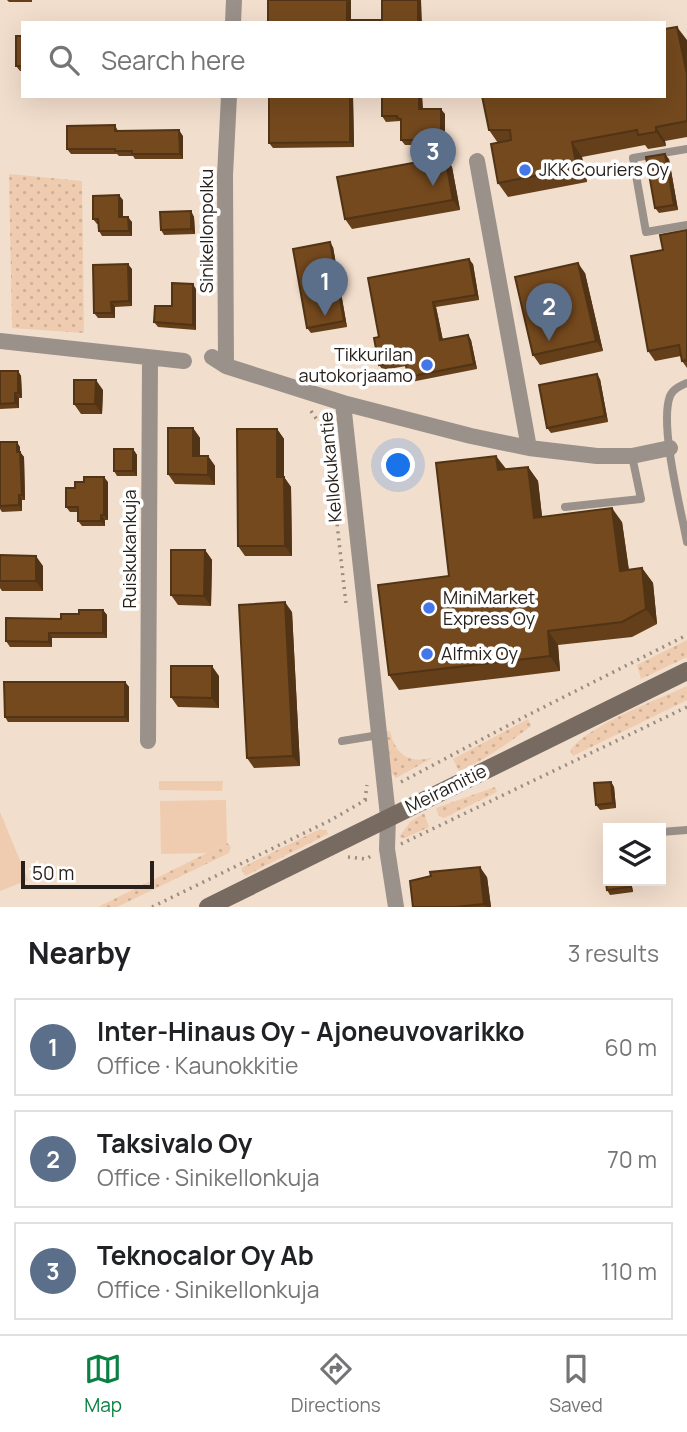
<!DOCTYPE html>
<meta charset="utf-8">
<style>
body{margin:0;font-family:Manrope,sans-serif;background:#f6f6f6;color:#202124}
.controls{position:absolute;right:21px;bottom:21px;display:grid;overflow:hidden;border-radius:0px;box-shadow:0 7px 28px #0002}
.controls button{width:63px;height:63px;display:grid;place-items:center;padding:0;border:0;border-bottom:2px solid #e0e0e0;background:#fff;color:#202124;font:35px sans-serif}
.scale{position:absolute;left:21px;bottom:18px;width:133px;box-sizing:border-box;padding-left:7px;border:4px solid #28211b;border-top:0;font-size:19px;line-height:24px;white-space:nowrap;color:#28211b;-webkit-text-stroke:5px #fff;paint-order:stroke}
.you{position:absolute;left:399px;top:466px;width:24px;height:24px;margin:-18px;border:5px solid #fff;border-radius:50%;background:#1a73e8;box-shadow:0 0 0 10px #1a73e833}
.badge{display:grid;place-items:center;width:46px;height:46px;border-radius:50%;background:#0b8043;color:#fff;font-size:23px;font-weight:700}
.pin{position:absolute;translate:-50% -58px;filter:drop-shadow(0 2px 4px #0008)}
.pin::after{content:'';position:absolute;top:37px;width:24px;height:21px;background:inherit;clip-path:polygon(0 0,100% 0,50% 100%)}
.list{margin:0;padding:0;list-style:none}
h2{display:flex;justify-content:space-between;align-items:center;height:91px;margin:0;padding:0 28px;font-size:30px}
h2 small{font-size:23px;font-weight:400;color:#757577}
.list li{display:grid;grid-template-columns:46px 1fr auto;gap:21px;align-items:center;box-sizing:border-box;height:98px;margin:0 14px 14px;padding:0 14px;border:2px solid #e0e0e0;border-radius:0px}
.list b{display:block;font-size:26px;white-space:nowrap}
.list p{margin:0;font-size:23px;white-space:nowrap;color:#757577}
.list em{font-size:23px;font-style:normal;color:#757577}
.icon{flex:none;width:38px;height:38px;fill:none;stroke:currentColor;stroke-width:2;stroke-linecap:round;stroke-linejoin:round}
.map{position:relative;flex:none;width:687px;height:907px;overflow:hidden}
.search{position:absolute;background:#fff;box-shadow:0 7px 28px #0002;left:21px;right:21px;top:21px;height:77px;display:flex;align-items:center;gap:18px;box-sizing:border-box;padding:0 24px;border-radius:0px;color:#757577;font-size:26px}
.sheet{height:427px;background:#fff}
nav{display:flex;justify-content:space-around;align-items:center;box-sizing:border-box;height:98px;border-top:2px solid #e0e0e0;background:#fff;font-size:19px;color:#757577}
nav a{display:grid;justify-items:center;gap:4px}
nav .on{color:#0b8043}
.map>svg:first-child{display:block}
</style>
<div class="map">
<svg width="687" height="907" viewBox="0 0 687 907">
<defs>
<pattern id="grass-dots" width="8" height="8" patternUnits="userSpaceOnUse" patternTransform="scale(1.75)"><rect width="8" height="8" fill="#efccaf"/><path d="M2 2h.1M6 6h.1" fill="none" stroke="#cdaf96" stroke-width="1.8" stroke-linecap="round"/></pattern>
</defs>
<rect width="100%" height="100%" fill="#f2decd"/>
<path fill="url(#grass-dots)" d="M9 174 82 181 84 333 12 328Z
M687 640V657L641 679 637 665Z
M687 686V700L573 756 570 750C594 722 653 702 687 686Z
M528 719 531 726C508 744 485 759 459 772L453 759Z
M383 731H390C395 755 410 765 434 757L396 778 390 771Z
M495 787 497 792 444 818 439 816 436 808Z
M424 813 429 827 405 838 399 837 410 822Z
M320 829 327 831 328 834 245 876 241 868Z
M227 843 231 847 229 853 117 907H98Z"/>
<path fill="#efccaf" d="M159 781H223L222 791 159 790Z
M226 800 227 843 207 853 161 854 160 801Z
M0 812 28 880 0 891Z"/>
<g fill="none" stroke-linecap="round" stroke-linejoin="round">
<path stroke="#9b8c80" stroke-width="3.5" stroke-dasharray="2 5" stroke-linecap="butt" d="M311 411 327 434 346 604
M401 782 526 716 687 635
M365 800 367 785
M401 844 687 707
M348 857 366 859 371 856
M152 907 331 820 369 798"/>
<path stroke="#9a918a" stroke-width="8" d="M687 149 633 158 646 232 687 225
M687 383C680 386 673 389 670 396 659 425 681 510 687 542
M565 507 641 499 632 456
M342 741 379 735
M661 832 687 830"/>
<path stroke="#9a918a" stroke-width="16" d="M233 23 234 0
M477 161 529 448
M0 341 184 361
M212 357 226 366 343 403
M226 366 225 175 229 96
M148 741 150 358
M396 907 387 849 388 816 343 403 471 436 529 448 597 456H632L670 448"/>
<path stroke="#776a60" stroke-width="18" d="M208 907 687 671"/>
</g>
<path fill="#643f1a" d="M7 0H32V2H9Z
M23 36V71H20L16 66Z
M687 40V137L665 141 666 146 648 149 645 145 582 157 587 182 508 197 498 183V143L489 130Z
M353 96 354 147 273 148 269 143Z
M422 96 423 109 445 114V145H405L401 140V123L400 121 386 122 382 116Z
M115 125 118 131 183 136V159H135L133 156H119L117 154H71L67 149Z
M445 157 452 167 460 210 352 229 345 219Z
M669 159 678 210 659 213 655 208Z
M123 200V217L132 222V236H102L99 231 98 224H97L93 219Z
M191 211 194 217 195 234 164 235 161 230Z
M333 247 347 327 311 333 307 328Z
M663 250 681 356 655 361 648 351Z
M473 264 479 300 436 307 443 340 468 335 471 340 477 369 411 382 408 377 406 366 383 370 379 365V337Z
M132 269V306L115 307V318H98L94 313Z
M585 273 603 351 540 365 533 355Z
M196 289V330L158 327 154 322 172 306Z
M687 360V368L682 361Z
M0 371H18L21 376 22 398H19V408L0 409Z
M600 379 608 422 551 433 547 428Z
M103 390 102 414H81L74 404Z
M193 428 200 438V456H208L215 466V485L175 484 168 474Z
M277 429 284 439V477L291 487 292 556H245L238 546Z
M0 442 20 447V452L24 457 25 500H22V511L2 512 0 509Z
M133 449 137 455V476H117L114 471Z
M528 467 538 481 542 517 622 522 629 570 642 568 653 583 657 624 632 637 558 645 560 671 399 690 389 675 449 576 506 469Z
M108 482V520H105V526H82L78 521V512H70L66 507 75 488Z
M205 550 212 560 211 606 178 605 171 595Z
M0 555 43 566V591H2L0 588Z
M103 610 107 615V638H52V647H10L6 641 61 619 79 614Z
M292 612 300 766 254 768 247 758Z
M219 676V708L178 707 171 697Z
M125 682 129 687V722H8L5 717Z
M611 782 614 787 616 808 600 810 596 805Z
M487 877 491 907H413Z
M608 881H631L633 892 610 895 607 890Z"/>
<path fill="#513315" d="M347 0H351V23L347 20Z
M418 0H421L422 23H418Z
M677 27 687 40V74Z
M350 96H353L354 147 350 142Z
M419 96H422L423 115 419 109Z
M441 109 445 114V145L441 140Z
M656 127 665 141 666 146 656 132Z
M179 130 183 136V159L180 154Z
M572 142 582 157 587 182 577 168Z
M665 154 669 159 678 210 674 205Z
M445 157 452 167 460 210 453 200Z
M119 195 123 200V222L119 217Z
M191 211 194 217 195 234 191 229Z
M128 217 132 222V236L129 231Z
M330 242 333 247 347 327 344 321Z
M469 259 473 264 479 300 476 295Z
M578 263 585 273 603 351 596 341Z
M128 264 132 269V306L129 301Z
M193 284 196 289V330L193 325Z
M111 302 115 307V318L112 313Z
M433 302 436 307 444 346 440 340Z
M468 335 471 340 477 369 474 364Z
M18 371 21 376 22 398 18 393Z
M597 374 600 379 608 422 605 416Z
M96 380 103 390 102 414 95 404Z
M15 393 19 398V408L15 403Z
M193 428 200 438V466L193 456Z
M277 429 284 439V477L291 487 292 556 285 546 277 477Z
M17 442 20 447V452L24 457 25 500 22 495Z
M133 449 137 455V476L133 471Z
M208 456 215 466V485L208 475Z
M496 456 507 470H498Z
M528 467 538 481 544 533 534 518Z
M104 477 108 482V520L104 515Z
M19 495 22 500V511L19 505Z
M612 508 622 522 631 586 620 571Z
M101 515 105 520V526L101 521Z
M205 550 212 560 211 606 204 596Z
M36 556 43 566V591L36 581Z
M642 568 653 583 657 624 646 609Z
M285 602 292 612 300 766 293 756Z
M103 610 107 615V638L103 633Z
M548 631 558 645 560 671 550 656Z
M49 633 52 638V647L49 642Z
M212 666 219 676V708L212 698Z
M125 682 129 687V722L125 717Z
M611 782 614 787 616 808 613 803Z
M480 867 487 877 491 907H487L484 904Z
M628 881H631L633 892 629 887Z"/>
<path fill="#74491e" stroke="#513315" stroke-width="2" d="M268 0H347V20H382V0H418V23H268Z
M677 27 687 74V121L656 127V132L638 135 637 130 572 142 577 168 498 183 491 144 511 140 510 130H489L482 96H664V29Z
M16 36H23V66H16Z
M269 96H350V142L269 143Z
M382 96H419V109H441V140H401V119L397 118V116H382Z
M115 125V131L179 130 180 154H132V151H115V149H67V126Z
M665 154 674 205 655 208 646 157Z
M445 157 453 200 345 219 337 177Z
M119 195V217H128L129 231H99L98 219H93V196Z
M191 211V229L161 230 160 212Z
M687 230V360L682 361 679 345 648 351 631 256 663 250 660 235Z
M330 242 344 321 307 328 293 249Z
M469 259 476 295 433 302 440 340 468 335 474 364 408 377 405 360 379 365 374 338 379 337 368 278Z
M578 263 596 341 533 355 515 277Z
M128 264 129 301 111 302 112 313H94L93 265Z
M172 283 193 284V325L154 322 155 306H172Z
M0 371H18V393H15V403L0 404Z
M597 374 605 416 547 428 539 385Z
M74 380H96L95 404H74Z
M168 428H193V456H208V475L168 474Z
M237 429H277V477H284L285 546H238Z
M0 442H17V452H20L22 495H19V505L0 506Z
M114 449H133V471H114Z
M496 456 498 470 528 467 534 518 612 508 620 571 642 568 646 609 622 622 548 631 550 656 389 675 378 585 449 576 436 463Z
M84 477H104V515H101V521H78V507H66V488H75V482H84Z
M171 550H205L204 596 171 595Z
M0 555 36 556V581H0Z
M285 602 293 756 247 758 239 605Z
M79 610H103V633H49V642L6 641V618L61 619V614H79Z
M171 666H212V698L171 697Z
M4 682H125V717H5Z
M611 782 613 803 596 805 594 783Z
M480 867 484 904 455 907H413L410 881 431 876 430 872Z
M608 868V881H628L629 887 607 890 604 869Z"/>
<g fill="#4478e9" stroke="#fff" stroke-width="2.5">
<circle cx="525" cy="170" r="7"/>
<circle cx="427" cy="365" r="7"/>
<circle cx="429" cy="608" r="7"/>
<circle cx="427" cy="654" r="7"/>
</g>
<g text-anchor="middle" stroke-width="7" stroke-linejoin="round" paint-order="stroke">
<g font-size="18" fill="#28211b" stroke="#fff" text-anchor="start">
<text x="539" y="176">JKK Couriers Oy</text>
<text x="413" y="361" text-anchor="end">Tikkurilan<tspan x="413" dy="21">autokorjaamo</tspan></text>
<text x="443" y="604">MiniMarket<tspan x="443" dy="21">Express Oy</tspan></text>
<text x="441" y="660">Alfmix Oy</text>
</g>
<g font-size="18" fill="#28211b" stroke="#fff">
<text transform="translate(207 231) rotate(-90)" y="6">Sinikellonpolku</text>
<text transform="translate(331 467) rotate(-95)" y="6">Kellokukantie</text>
<text transform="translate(130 549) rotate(-90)" y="6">Ruiskukankuja</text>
<text transform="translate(446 789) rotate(-26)" y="6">Meiramitie</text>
</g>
</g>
</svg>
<div class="controls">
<button><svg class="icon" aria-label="layers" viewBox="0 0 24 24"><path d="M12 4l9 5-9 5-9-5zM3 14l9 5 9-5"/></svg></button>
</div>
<div class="scale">50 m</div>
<div class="you"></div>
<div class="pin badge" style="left:325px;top:316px;background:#5c6f8a">1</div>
<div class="pin badge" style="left:549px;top:341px;background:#5c6f8a">2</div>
<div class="pin badge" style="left:433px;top:186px;background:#5c6f8a">3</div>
<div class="search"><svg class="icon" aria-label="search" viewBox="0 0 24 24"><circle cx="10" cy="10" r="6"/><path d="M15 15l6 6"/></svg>Search here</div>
</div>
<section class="sheet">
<h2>Nearby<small>3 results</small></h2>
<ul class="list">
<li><span class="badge" style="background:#5c6f8a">1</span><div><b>Inter-Hinaus Oy - Ajoneuvovarikko</b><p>Office · Kaunokkitie</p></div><em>60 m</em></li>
<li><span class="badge" style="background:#5c6f8a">2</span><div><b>Taksivalo Oy</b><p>Office · Sinikellonkuja</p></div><em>70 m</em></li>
<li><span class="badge" style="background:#5c6f8a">3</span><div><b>Teknocalor Oy Ab</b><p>Office · Sinikellonkuja</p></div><em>110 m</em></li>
</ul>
</section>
<nav>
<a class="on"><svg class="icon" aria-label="map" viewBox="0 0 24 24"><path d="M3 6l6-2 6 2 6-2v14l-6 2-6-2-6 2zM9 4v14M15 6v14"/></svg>Map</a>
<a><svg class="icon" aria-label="directions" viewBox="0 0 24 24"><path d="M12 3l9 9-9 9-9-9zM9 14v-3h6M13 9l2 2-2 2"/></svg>Directions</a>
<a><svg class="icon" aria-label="saved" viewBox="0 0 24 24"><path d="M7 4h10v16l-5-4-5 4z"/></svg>Saved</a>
</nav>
